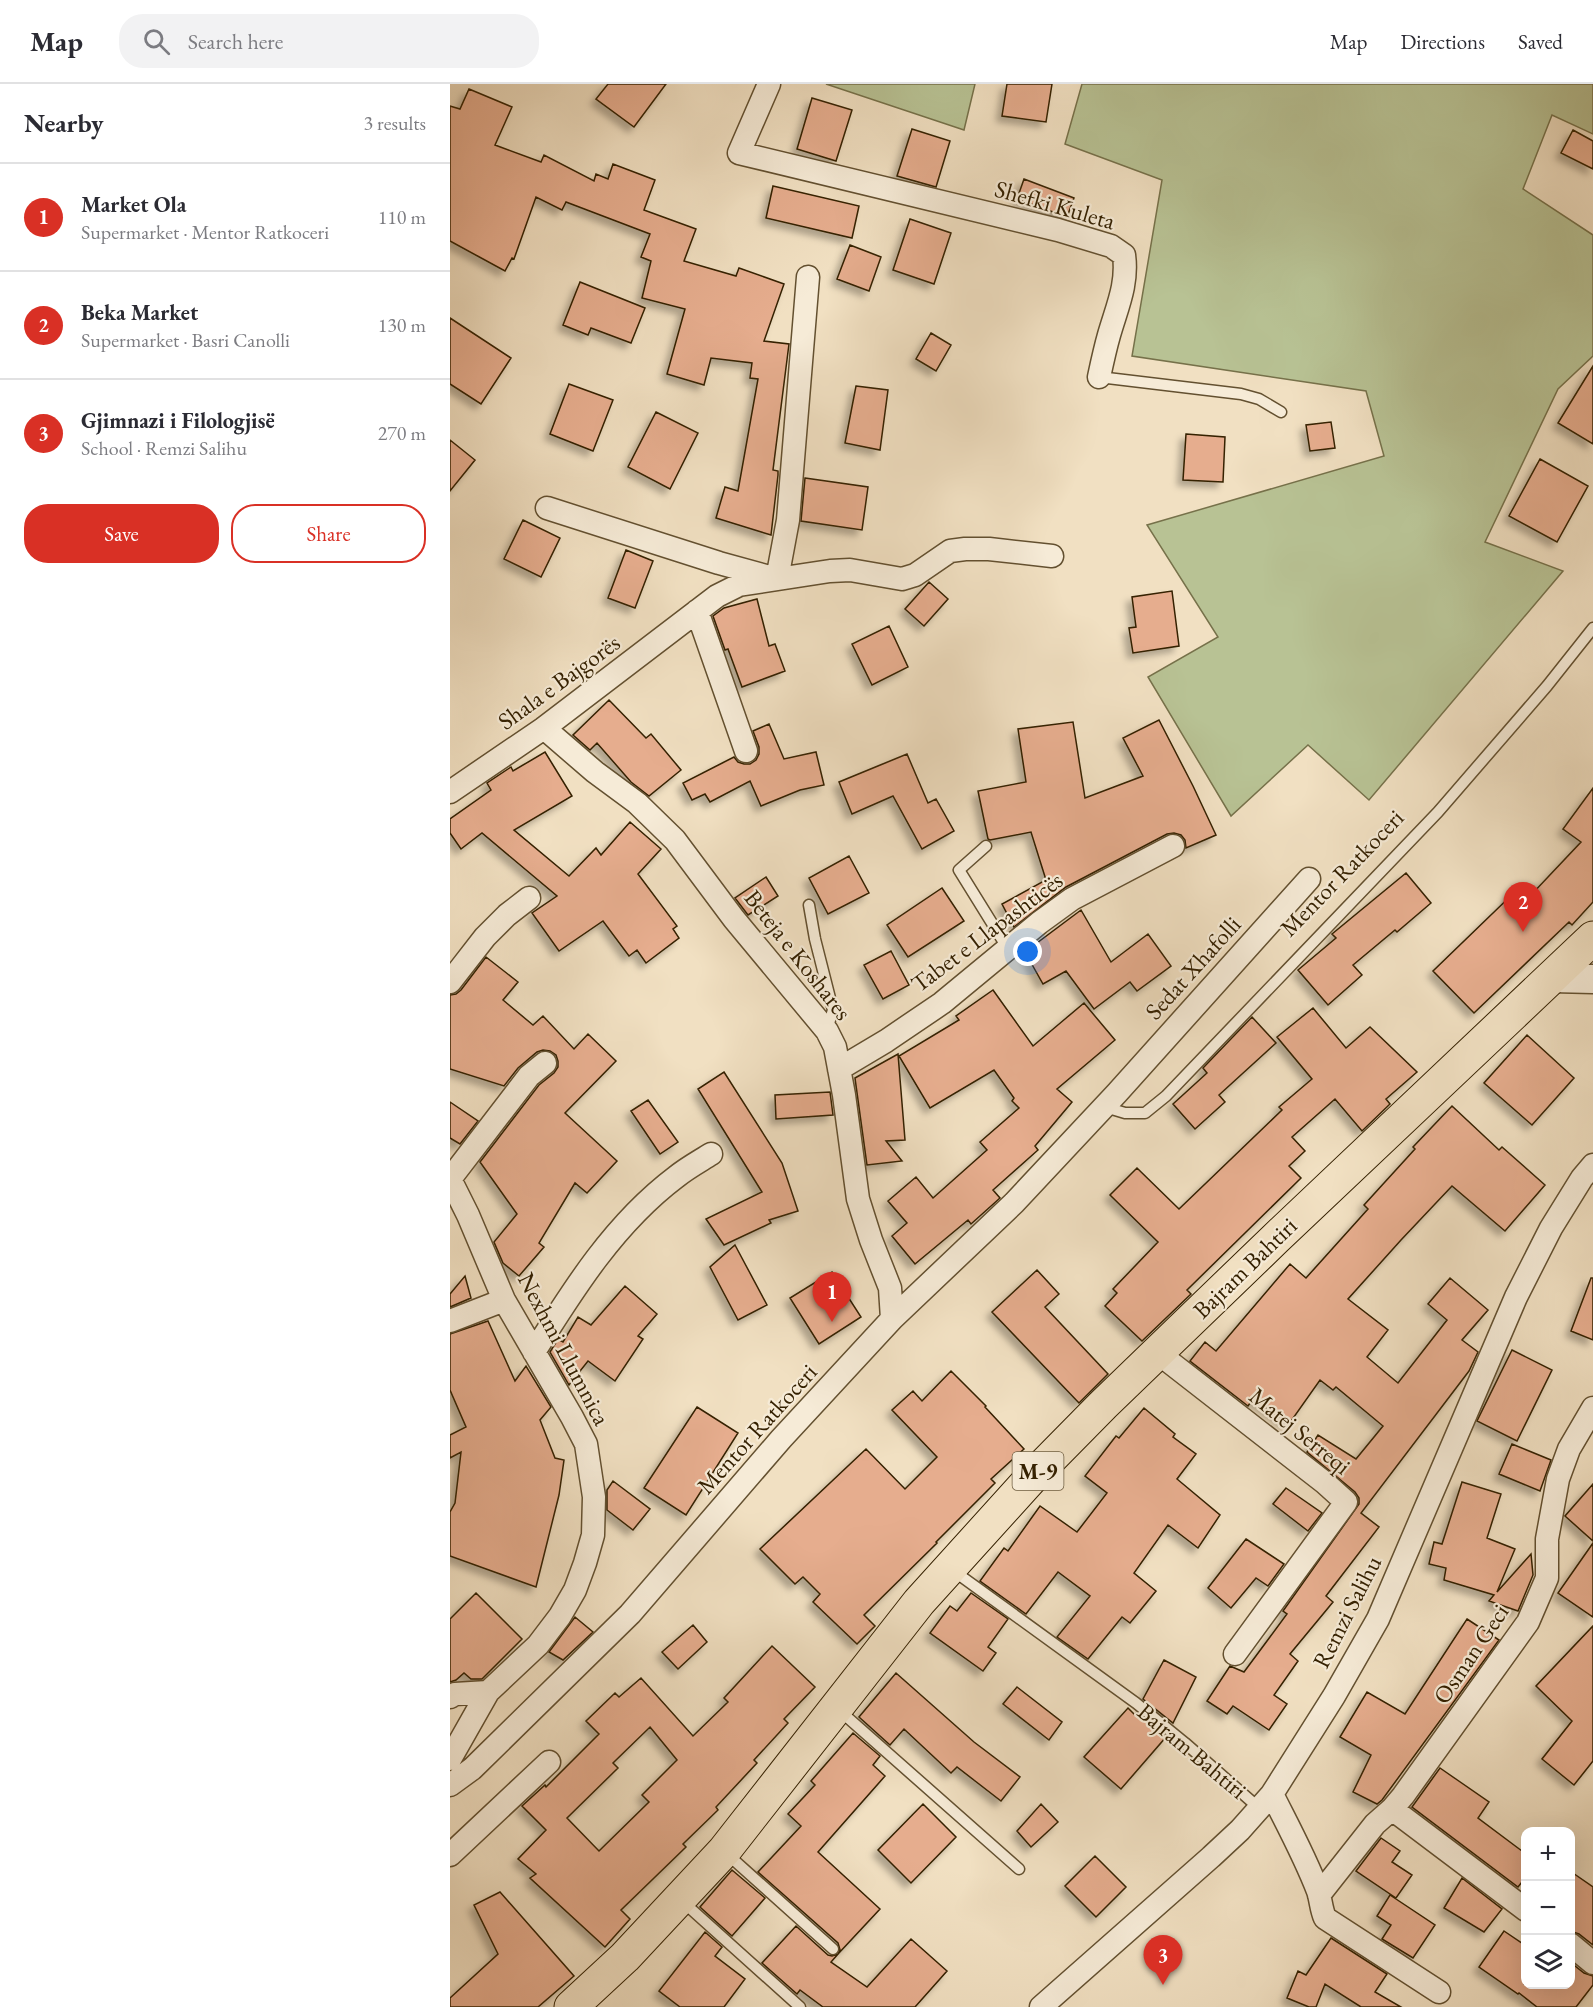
<!DOCTYPE html>
<meta charset="utf-8">
<style>
body{margin:0;font-family:"EB Garamond",serif;background:#f2f2f3;color:#2b2b33}
.controls{position:absolute;right:18px;bottom:18px;display:grid;overflow:hidden;border-radius:12px;box-shadow:0 6px 24px #0002}
.controls button{width:54px;height:54px;display:grid;place-items:center;padding:0;border:0;border-bottom:2px solid #e1e1e2;background:#fff;color:#2b2b33;font:30px sans-serif}
.you{position:absolute;left:578px;top:868px;width:21px;height:21px;margin:-15px;border:4px solid #fff;border-radius:50%;background:#1a73e8;box-shadow:0 0 0 9px #1a73e833}
.badge{display:grid;place-items:center;width:39px;height:39px;border-radius:50%;background:#d93025;color:#fff;font-size:20px;font-weight:700}
.pin{position:absolute;translate:-50% -50px;filter:drop-shadow(0 2px 3px #0008)}
.pin::after{content:'';position:absolute;top:32px;width:21px;height:18px;background:inherit;clip-path:polygon(0 0,100% 0,50% 100%)}
.list{margin:0;padding:0;list-style:none}
h2{display:flex;justify-content:space-between;align-items:center;height:78px;margin:0;padding:0 24px;font-size:26px}
h2 small{font-size:20px;font-weight:400;color:#7c7c81}
.list li{display:grid;grid-template-columns:39px 1fr auto;gap:18px;align-items:center;box-sizing:border-box;height:108px;padding:0 24px;border-top:2px solid #e1e1e2}
.list b{display:block;font-size:22px;white-space:nowrap}
.list p{margin:0;font-size:20px;white-space:nowrap;color:#7c7c81}
.list em{font-size:20px;font-style:normal;color:#7c7c81}
.actions{display:flex;gap:12px;padding:18px 24px}
.actions a{flex:1;padding:14px 0;border:2px solid #d93025;border-radius:24px;text-align:center;font-size:21px;color:#d93025}
.actions .main{background:#d93025;color:#fff}
.icon{flex:none;width:33px;height:33px;fill:none;stroke:currentColor;stroke-width:2;stroke-linecap:round;stroke-linejoin:round}
.map{position:relative;flex:none;width:1143px;height:1923px;overflow:hidden}
header{display:flex;align-items:center;gap:36px;box-sizing:border-box;height:84px;padding:0 30px;background:#fff;border-bottom:2px solid #e1e1e2}
header strong{font-size:28px}
nav{display:flex;gap:33px;margin-inline-start:auto;font-size:21px}
.search{width:420px;height:54px;background:#f2f2f3;display:flex;align-items:center;gap:15px;box-sizing:border-box;padding:0 21px;border-radius:24px;color:#7c7c81;font-size:22px}
main{display:flex}
aside{flex:1;background:#fff}
.map>svg:first-child{display:block}
</style>
<header>
<strong>Map</strong>
<div class="search"><svg class="icon" aria-label="search" viewBox="0 0 24 24"><circle cx="10" cy="10" r="6"/><path d="M15 15l6 6"/></svg>Search here</div>
<nav><a>Map</a><a>Directions</a><a>Saved</a></nav>
</header>
<main>
<aside>
<h2>Nearby<small>3 results</small></h2>
<ul class="list">
<li><span class="badge">1</span><div><b>Market Ola</b><p>Supermarket · Mentor Ratkoceri</p></div><em>110 m</em></li>
<li><span class="badge">2</span><div><b>Beka Market</b><p>Supermarket · Basri Canolli</p></div><em>130 m</em></li>
<li><span class="badge">3</span><div><b>Gjimnazi i Filologjisë</b><p>School · Remzi Salihu</p></div><em>270 m</em></li>
</ul>
<div class="actions"><a class="main">Save</a><a>Share</a></div>
</aside>
<div class="map">
<svg width="1143" height="1923" viewBox="0 0 1143 1923">
<defs>
<filter id="shadow"><feDropShadow dx="-5.5" dy="5.5" stdDeviation="3" flood-color="#0004"/></filter>
</defs>
<rect width="100%" height="100%" fill="#f1e0c2"/>
<filter id="stains"><feTurbulence type="fractalNoise" baseFrequency=".00333" numOctaves="4"/><feColorMatrix values="0 0 0 0 .2 0 0 0 0 .09 0 0 0 0 .02 0 0 0 .5 -.17"/></filter>
<radialGradient id="worn" r=".72"><stop offset=".6" stop-color="#630" stop-opacity="0"/><stop offset="1" stop-color="#630" stop-opacity=".3"/></radialGradient>
<path fill="#b8c294" stroke="#76714a" stroke-width="1.5" d="M376 0H525L514 46Z
M632 0H1143V50L1102 31 1073 105 1143 151V272L1108 305 1035 458 1113 487 919 716 858 661 781 732 698 593 768 553 697 441 934 372 916 307 682 272 712 96 615 60Z"/>
<path fill="#e6ad8e" stroke="#342000" stroke-width="1.5" fill-rule="evenodd" filter="url(#shadow)" d="M158 0H216L184 43 146 15Z
M557 0H602L596 38 552 32Z
M19 5 62 23 45 61 91 78 94 71 144 97 146 90 158 95 163 80 205 96 194 126 246 145 234 177 286 192 289 184 334 200 314 257 339 260 323 386 328 387V391L321 451 266 434 275 403 288 407 308 295 300 294 302 279 261 274 254 301 217 290 235 225 192 214 201 177 191 173 200 150 116 118 112 126 86 113 64 175 62 174 55 187 0 157V22L10 25Z
M362 14 402 26 386 77 347 65Z
M462 45 500 57 486 103 447 92Z
M1123 46 1143 57V85L1111 69Z
M574 95 624 114 617 133 567 115Z
M323 102 409 122 402 154 316 134Z
M460 135 501 149 484 200 443 186Z
M400 161 431 173 419 207 387 195Z
M130 198 195 224 181 259 141 244 138 251 113 241Z
M0 234 61 274 31 320 0 300Z
M481 249 501 261 486 287 466 275Z
M1143 282V360L1108 339Z
M119 300 163 316 143 367 100 350Z
M406 302 438 306 430 366 395 359Z
M206 328 248 349 220 405 178 383Z
M881 338 885 364 860 367 856 341Z
M736 350 775 353 773 398 733 396Z
M0 356 25 376 0 407Z
M1090 375 1138 402 1107 458 1059 432Z
M355 394 418 403 412 446 351 437Z
M73 436 110 454 91 493 54 475Z
M176 466 203 477 185 524 158 514Z
M479 498 498 515 474 542 455 525Z
M722 507 729 562 683 569 679 544 686 543 682 513Z
M307 515 319 562 325 560 335 587 292 603 278 565 275 566 263 532 274 524Z
M439 542 458 583 422 601 402 560Z
M159 616 196 654 201 650 231 686 199 712 181 698 147 659 140 666 123 651Z
M709 636 743 702 766 751 736 764 735 756 731 751 724 749 717 750 616 803 564 843 552 820 596 796 581 748 540 756 538 755 528 707 576 698 568 645 623 638 635 714 693 692 673 654Z
M319 640 334 675 366 668 374 701 350 706 311 722 300 697 260 718 255 710 242 716 233 699 284 673 288 678 294 680H300L306 676 309 670V663L303 647Z
M95 668 122 712 64 746 119 792 146 764 151 771 180 738 211 765 188 790 227 842 223 845 229 854 196 879 187 866 179 872 153 837 109 867 82 829 107 812 32 749 11 765 0 749V735L41 706 37 699 61 683 63 687Z
M457 670 478 719 486 715 504 747 472 765 443 712 402 730 389 698Z
M1143 704V818L1122 841 1119 838 1024 929 983 887 1073 800 1082 810 1131 758 1113 745Z
M399 772 419 809 378 830 359 794Z
M956 789 981 819 947 848 945 846 903 881 912 891 878 921 848 886 886 854 882 850Z
M316 793 328 812 298 831 285 814Z
M492 804 514 837 458 873 437 841Z
M631 826 661 878 698 850 721 882 687 907 680 898 644 925 616 887 593 900 575 868Z
M441 867 459 901 433 915 414 881Z
M36 873 68 898 53 916 83 941 93 932 124 965 138 950 166 977 115 1029 167 1077 137 1109 125 1099 89 1159 94 1163 69 1192 53 1179 44 1158 67 1130 30 1078 89 1001 104 989 108 983V977L106 971 100 967 93 966 87 968 68 984 54 1002 0 985V911L6 910 11 906Z
M543 906 583 962 634 919 665 956 607 1005 622 1018 585 1062 588 1066 543 1106 550 1114 521 1140 518 1136 465 1180 442 1152 457 1139 438 1117 466 1093 483 1114 537 1066 530 1058 569 1024 562 1017 564 1014 544 986 480 1024 449 972 509 936 506 932Z
M863 924 896 964 920 943 967 988 936 1015 940 1020 912 1047 885 1015 842 1053 855 1067 839 1082 851 1094 737 1206 741 1210 692 1257 655 1222 667 1209 663 1205 708 1158 660 1111 687 1084 729 1125 832 1026 829 1023 862 995 827 953Z
M802 933 826 959 769 1011 775 1018 745 1045 723 1020 757 989 753 984Z
M1077 951 1124 994 1082 1041 1034 999Z
M448 970 455 1056 436 1057 452 1077 417 1081 405 994Z
M274 988 332 1079 348 1127 319 1136 321 1139 274 1161 256 1135 312 1108 248 1005Z
M380 1008 383 1031 326 1035 325 1011Z
M198 1016 228 1058 210 1070 181 1027Z
M0 1018 28 1037 10 1060 0 1054Z
M1002 1022 1049 1066 1052 1063 1095 1101 1055 1147 1002 1102 951 1156 898 1215 938 1246 917 1273 948 1299 997 1236 978 1220 1000 1194 1038 1226 1012 1256 1028 1268 1019 1287 911 1429 929 1443 876 1512 883 1518 840 1570 848 1577 824 1611 837 1620 819 1646 783 1622 777 1630 757 1617 780 1582 794 1588 837 1530 833 1527 909 1420V1414L905 1408 857 1368 868 1351 906 1375 933 1342 886 1303 883 1306 870 1296 839 1340 803 1315 798 1322 740 1277 755 1258 766 1267 840 1180 856 1194 918 1125 914 1121 965 1065 963 1063Z
M285 1161 317 1221 288 1236 260 1183Z
M587 1186 609 1210 595 1223 658 1290 629 1319 542 1228Z
M382 1188 411 1233 369 1260 340 1214Z
M15 1192 21 1214 0 1223V1210Z
M1141 1194H1143V1256L1121 1247Z
M175 1202 207 1230 188 1252 193 1255 165 1297 138 1277 119 1301 100 1268 108 1255 113 1258 128 1233 141 1241Z
M38 1237 65 1297 76 1282 101 1323 90 1336 105 1374 114 1376 109 1411 86 1503 0 1472V1428L5 1419 11 1368 0 1374V1351L16 1343 0 1306V1250Z
M1062 1266 1102 1286 1067 1357 1027 1337Z
M501 1287 536 1322 535 1323 574 1365 541 1395 545 1399 486 1458 487 1459 414 1531 425 1542 407 1560 363 1518 370 1510 353 1493 345 1500 310 1465 416 1365 455 1405 487 1373 442 1326 463 1307 472 1317Z
M247 1323 288 1349 236 1431 194 1404Z
M694 1324 725 1350 723 1353 746 1370 727 1395 770 1431 748 1464 718 1441 684 1489 706 1507 680 1539 672 1533 638 1575 607 1553 640 1512 608 1488 576 1530 530 1497 554 1464 558 1467 590 1422 627 1448 657 1409 635 1392 666 1352 669 1354Z
M1062 1360 1101 1376 1090 1407 1049 1390Z
M163 1397 200 1425 183 1446 157 1426V1406Z
M1012 1398 1051 1410 1037 1454 1065 1465 1047 1508 1081 1470 1083 1491 1068 1527 1039 1517 1044 1511 994 1496 996 1484 979 1480 984 1458 992 1460Z
M1143 1400V1457L1115 1432Z
M836 1404 872 1429 858 1447 823 1420Z
M796 1455 834 1480 818 1502 806 1494 781 1524 758 1504Z
M1143 1459V1533L1108 1509Z
M26 1509 72 1555 32 1595H21L14 1589 6 1596 0 1598V1535Z
M521 1509 558 1535 538 1563 546 1569 533 1587 480 1549 500 1522 507 1527Z
M125 1533 143 1548 113 1576 99 1568Z
M1017 1535 1049 1556 932 1716 927 1720 903 1708 921 1671 890 1653 917 1608 955 1630Z
M243 1541 257 1558 228 1585 212 1568Z
M1143 1542V1677L1124 1701 1092 1675 1122 1637 1086 1602Z
M322 1562 365 1603 334 1635 338 1639 304 1676 307 1679 266 1723 268 1726 233 1760 236 1763 171 1826 180 1835 155 1863 80 1794 86 1790 68 1775 96 1746 72 1722 95 1701 96 1703 149 1650 136 1637 165 1609 169 1613 191 1594 243 1652 278 1618 274 1614ZM200 1643 227 1676 192 1711 199 1718 149 1767 117 1734 168 1684 163 1679Z
M714 1576 746 1593 723 1639 693 1615Z
M446 1589 524 1658 570 1693 551 1717 507 1683 501 1689 454 1645 440 1661 409 1633Z
M567 1603 612 1638 599 1656 553 1620Z
M678 1624 685 1631 686 1629 716 1653 671 1705 634 1673Z
M403 1649 430 1672 423 1681 435 1692 368 1768 430 1825 388 1870 390 1866 388 1859 308 1788 351 1742 338 1730 365 1701 361 1697Z
M990 1684 1039 1718 1028 1734 1076 1770V1793L1068 1803 962 1723Z
M473 1720 506 1753 461 1799 428 1766Z
M591 1720 608 1738 581 1763 567 1747Z
M931 1754 950 1767 942 1778 962 1791 946 1814 906 1787Z
M645 1772 676 1803 646 1833 615 1802Z
M282 1786 315 1814 282 1852 250 1823Z
M1120 1787 1143 1803V1861L1129 1850 1120 1847Z
M1012 1794 1052 1825 1034 1848 994 1824Z
M50 1808 124 1892 88 1923H0V1914L48 1870 24 1821Z
M940 1811 985 1841 963 1874 932 1855 941 1841 927 1832Z
M346 1842 378 1871 382 1872 388 1870 381 1878 417 1903 461 1855 497 1887 465 1923H373L350 1906 347 1910 312 1879Z
M1054 1847 1076 1862 1074 1900H1120V1878L1134 1889 1143 1892V1901L1126 1923H1087L1069 1909 1068 1910 1029 1883Z
M255 1848 272 1863 265 1872 295 1895 274 1923H230L209 1907Z
M881 1854 937 1890 925 1908 951 1923H911L875 1900 866 1923H859L837 1914 848 1887 856 1891Z"/>
<g fill="none" stroke-linecap="round" stroke-linejoin="round">
<g stroke="#635030" stroke-width="13">
<path id="service" d="M649 293 791 310 809 315 831 328
M536 762 509 786 558 865
M359 821 365 855 383 926 377 946
M655 1023 675 1029H695L716 1012 988 728 1097 602 1143 544
M501 1485 686 1619 735 1659 809 1724
M389 1626 569 1785
M276 1769 383 1865
M232 1817 350 1923"/>
</g>
<g stroke="#635030" stroke-width="25">
<path id="minor" d="M319 0 289 69 608 146 661 162 674 171C678 200 667 223 659 251 655 265 652 279 649 293
M97 424 269 479 327 495 338 436 358 193
M247 527 296 667
M94 644 145 688 187 719 225 756 284 835 377 947 385 963 394 1011 408 1115 421 1156 440 1204 442 1235
M0 708 94 644 267 512 289 501 380 487 400 486 452 495 465 491 500 467 515 465H539L602 472
M0 898 35 853 57 831 79 814
M389 985 436 957 492 919 589 839 622 815 723 762
M0 1095 18 1131 54 1216 122 1333 136 1360 144 1413 143 1451 135 1479 125 1506 110 1532 88 1561 38 1608 0 1675
M0 1095 79 992 95 979
M0 1237 54 1216
M84 1268C124 1204 165 1139 226 1093 237 1084 250 1077 261 1070
M708 1269 875 1399 896 1418 785 1570
M0 1613 5 1610 38 1608
M0 1701 22 1685 180 1530 331 1355 442 1235 564 1119 667 1009 859 795
M822 1710C838 1742 855 1773 868 1807 871 1816 871 1825 875 1834L989 1908
M942 1725 1076 1826
M0 1771 99 1678
M869 1811 925 1740 942 1725 953 1712 1078 1538 1097 1494V1455L1108 1395 1119 1365 1143 1324
M1120 1860 1143 1879
M591 1923 761 1773 790 1746 822 1710 884 1612 928 1535 1066 1213 1101 1144 1132 1094 1143 1081"/>
</g>
<g stroke="#635030" stroke-width="31">
<path id="tertiary" d="M1102 894 1143 895"/>
</g>
<g stroke="#342000" stroke-width="35">
<path id="primary" d="M121 1923 175 1873 274 1767 469 1518 584 1391 653 1321 825 1155 1143 854"/>
</g>
<use href="#service" stroke="#f6ebd7" stroke-width="10"/>
<use href="#minor" stroke="#f6ebd7" stroke-width="22"/>
<use href="#tertiary" stroke="#f6ebd7" stroke-width="28"/>
<use href="#primary" stroke="#f1e0c2" stroke-width="33"/>
</g>
<g text-anchor="middle" stroke-width="4.5" stroke-linejoin="round" paint-order="stroke">
<rect fill="#f6ebd7" stroke="#6e5d40" stroke-width="1.5" x="562.5" y="1368" width="51" height="38" rx="4.5"/>
<g font-size="22" font-weight="bold" fill="#342000">
<text x="588" y="1395">M-9</text>
</g>
<g font-size="24" fill="#342000" stroke="#f6ebd7">
<text transform="translate(605 121) rotate(16)" y="8">Shefki Kuleta</text>
<text transform="translate(109 598) rotate(-36)" y="8">Shala e Bajgorës</text>
<text transform="translate(892 789) rotate(-46)" y="8">Mentor Ratkoceri</text>
<text transform="translate(537 848) rotate(-37)" y="8">Tabet e Llapashticës</text>
<text transform="translate(348 871) rotate(52)" y="8">Beteja e Koshares</text>
<text transform="translate(743 884) rotate(-48)" y="8">Sedat Xhafolli</text>
<text transform="translate(795 1184) rotate(-44)" y="8">Bajram Bahtiri</text>
<text transform="translate(114 1265) rotate(62)" y="8">Nexhmi Llumnica</text>
<text transform="translate(307 1345) rotate(-48)" y="8">Mentor Ratkoceri</text>
<text transform="translate(850 1347) rotate(39)" y="8">Matej Serreqi</text>
<text transform="translate(897 1528) rotate(-63)" y="8">Remzi Salihu</text>
<text transform="translate(1021 1570) rotate(-56)" y="8">Osman Geci</text>
<text transform="translate(742 1667) rotate(40)" y="8">Bajram Bahtiri</text>
</g>
</g>
<rect width="100%" height="100%" filter="url(#stains)"/>
<rect width="100%" height="100%" fill="url(#worn)"/>
</svg>
<div class="controls">
<button>+</button>
<button>−</button>
<button><svg class="icon" aria-label="layers" viewBox="0 0 24 24"><path d="M12 4l9 5-9 5-9-5zM3 14l9 5 9-5"/></svg></button>
</div>
<div class="you"></div>
<div class="pin badge" style="left:382px;top:1238px">1</div>
<div class="pin badge" style="left:1073px;top:848px">2</div>
<div class="pin badge" style="left:713px;top:1901px">3</div>
</div>
</main>
